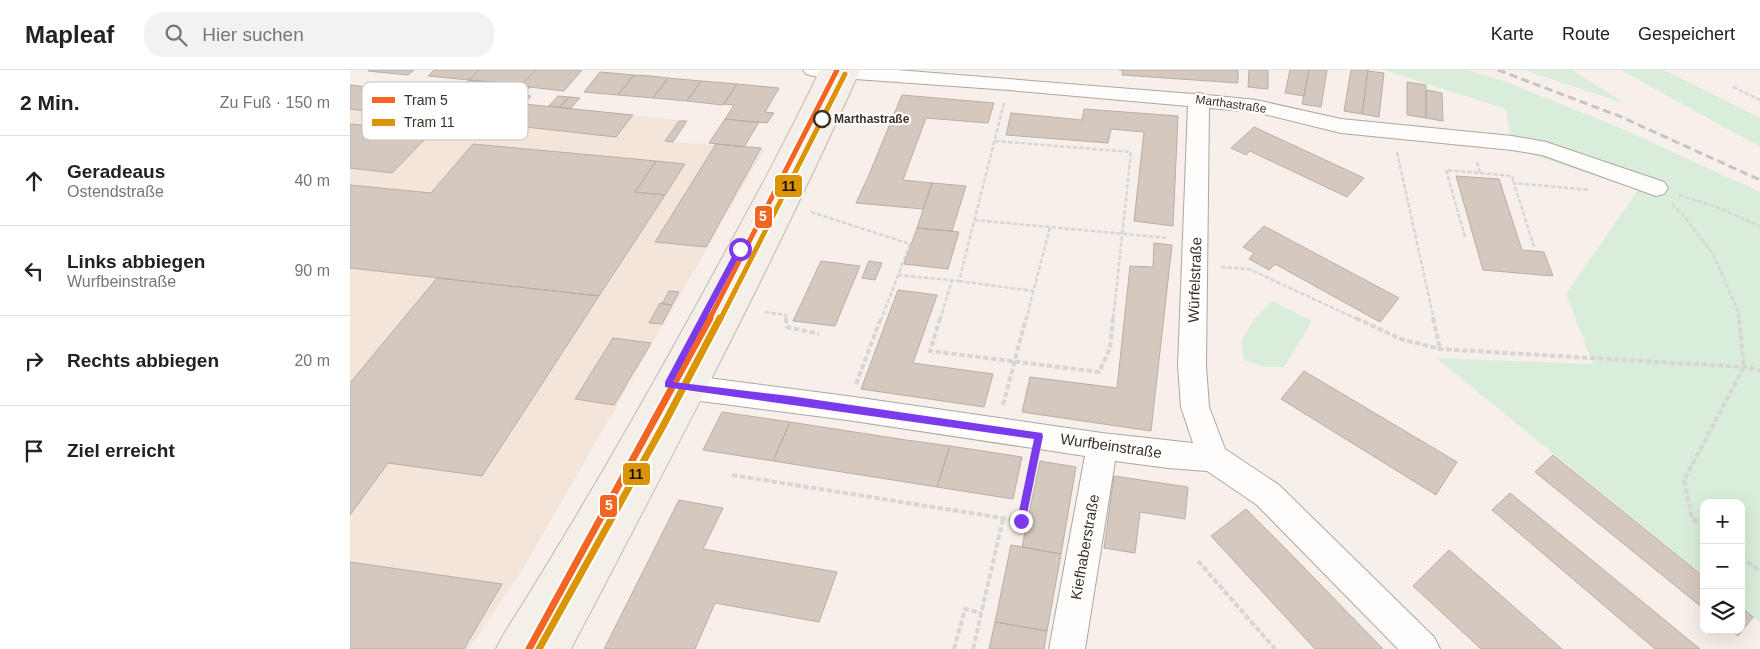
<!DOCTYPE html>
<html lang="de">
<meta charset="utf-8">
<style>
body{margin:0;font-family:Helvetica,sans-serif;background:#f2f2f2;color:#222}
.controls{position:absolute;right:15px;bottom:15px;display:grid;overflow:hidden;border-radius:10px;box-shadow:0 5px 20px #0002}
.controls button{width:45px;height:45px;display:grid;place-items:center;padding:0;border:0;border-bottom:1px solid #e0e0e0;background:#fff;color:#222;font:25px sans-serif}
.stop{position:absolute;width:15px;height:15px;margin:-11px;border:4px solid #7c3aed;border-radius:50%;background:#fff}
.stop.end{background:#7c3aed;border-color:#fff;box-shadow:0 1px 5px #0008}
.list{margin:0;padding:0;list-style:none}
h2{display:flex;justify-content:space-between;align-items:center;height:65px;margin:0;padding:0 20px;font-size:21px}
h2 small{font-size:16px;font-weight:400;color:#767676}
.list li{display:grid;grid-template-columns:32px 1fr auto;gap:15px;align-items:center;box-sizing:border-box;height:90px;padding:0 20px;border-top:1px solid #e0e0e0}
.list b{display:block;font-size:19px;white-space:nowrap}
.list p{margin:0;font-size:16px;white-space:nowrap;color:#767676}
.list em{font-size:16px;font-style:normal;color:#767676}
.icon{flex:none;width:28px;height:28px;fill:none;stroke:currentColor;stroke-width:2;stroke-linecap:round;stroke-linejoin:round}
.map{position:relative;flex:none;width:1410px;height:579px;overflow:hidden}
header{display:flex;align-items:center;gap:30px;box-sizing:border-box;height:70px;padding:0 25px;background:#fff;border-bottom:1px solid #e0e0e0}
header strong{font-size:24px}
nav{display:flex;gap:28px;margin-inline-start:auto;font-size:18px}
.search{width:350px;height:45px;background:#f2f2f2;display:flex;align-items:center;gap:12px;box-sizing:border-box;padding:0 18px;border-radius:20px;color:#767676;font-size:19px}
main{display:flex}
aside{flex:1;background:#fff}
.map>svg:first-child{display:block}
</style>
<header>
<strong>Mapleaf</strong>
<div class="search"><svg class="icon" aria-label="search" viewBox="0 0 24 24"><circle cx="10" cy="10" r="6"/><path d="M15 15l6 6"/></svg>Hier suchen</div>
<nav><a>Karte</a><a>Route</a><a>Gespeichert</a></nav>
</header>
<main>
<aside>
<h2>2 Min.<small>Zu Fuß · 150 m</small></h2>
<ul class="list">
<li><svg class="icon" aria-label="ahead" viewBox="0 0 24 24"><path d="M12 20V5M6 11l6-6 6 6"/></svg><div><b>Geradeaus</b><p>Ostendstraße</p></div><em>40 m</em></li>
<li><svg class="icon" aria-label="left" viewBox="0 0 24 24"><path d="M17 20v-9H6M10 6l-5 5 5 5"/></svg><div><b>Links abbiegen</b><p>Wurfbeinstraße</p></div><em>90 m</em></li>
<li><svg class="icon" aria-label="right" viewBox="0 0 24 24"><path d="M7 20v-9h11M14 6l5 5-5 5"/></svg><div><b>Rechts abbiegen</b></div><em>20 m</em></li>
<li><svg class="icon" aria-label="arrive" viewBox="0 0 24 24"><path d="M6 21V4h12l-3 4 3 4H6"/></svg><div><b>Ziel erreicht</b></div></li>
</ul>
</aside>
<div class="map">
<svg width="1410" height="579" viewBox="0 0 1410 579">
<rect width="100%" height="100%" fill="#f7f0ea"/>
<path fill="#f4e5da" d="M0 15 337 51 324 72 415 78 171 502 119 579H0Z"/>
<path fill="#daedda" d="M1034 0H1116L1151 10 1268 57 1410 122V552L1391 537V433H1354V506L1086 288 1243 294 1216 224 1288 120 1162 78 1156 39Z
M1174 0H1222L1276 34Z
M1271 0H1314L1410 48V77Z
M922 231 962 251 934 297H914L894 290 891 272 903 251Z"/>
<path fill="#d5c9bf" stroke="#b7aea7" d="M19 0H64L58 5 18 1Z
M84 0H129L119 10 78 6Z
M129 0H186L171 15 119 10Z
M186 0H232L214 21 170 16Z
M769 0H888V13L772 5 773 0Z
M899 0H918V19L898 17Z
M940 0H959L954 26 935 23Z
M959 0H977L971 37 952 34Z
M1001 0H1018L1012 44 994 41Z
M1018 1 1034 3 1029 47 1012 44Z
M250 2 284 5 268 25 234 22Z
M284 5 301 6 318 8 303 28 268 25Z
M318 8 351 11 337 31 303 28Z
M119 10 152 13 136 30 103 26Z
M351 11 387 14 373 35 337 31Z
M1057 12 1076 15V48L1057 45Z
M387 14 429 18 415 42 424 43 417 53 375 49 384 35 374 34Z
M0 15 103 26 113 27 89 51 0 39Z
M170 16 180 17 173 25 181 26 174 34 156 32Z
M1076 20 1092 23 1093 51 1076 48Z
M552 25 644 33 638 53 576 48 553 110 582 113 573 139 506 133 518 107Z
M208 26 219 27 210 37 199 36Z
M219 27 230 28 220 39 210 37Z
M142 30 174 34 283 45 266 67 121 51Z
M734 39 828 46 823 156 784 151 794 62 761 59 758 73 656 65 661 43 732 50Z
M375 49 402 52H409L394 77 359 73Z
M329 51H337L323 72 315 71Z
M0 54 82 62 42 103 0 98Z
M904 57 1014 108 997 127 900 81 896 85 881 78Z
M123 74 306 91 285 122 315 125 249 226 0 198V115L81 123Z
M366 74 411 78 356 177 305 172Z
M306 91 335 94 315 125 285 122Z
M1106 106 1149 109 1172 180 1194 182 1203 206 1133 200Z
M582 113 616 116 602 161 567 158Z
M914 156 1049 228 1030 252 925 194 919 200 899 189 904 183 893 177Z
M567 158 609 162 598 199 554 194Z
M804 173 822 175 801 361 672 342 680 307 767 318 780 196 803 197Z
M471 191 510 196 485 256 443 251Z
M519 191 532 193 525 210 512 208Z
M87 208 249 226 132 406 38 393 0 445V313Z
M548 220 587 225 563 293 643 304 634 337 511 319Z
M319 221 329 222 322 235 312 234Z
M310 233 322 235 312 254 299 253Z
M263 268 301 273 264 335 225 329Z
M954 301 1107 392 1086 425 931 329Z
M372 342 440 352 423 391 353 380Z
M440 352 556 370 600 376 587 417 423 391Z
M600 376 672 387 663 429 587 417Z
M1203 385 1354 507V539L1185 402Z
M690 391 726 397 711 484 672 477Z
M764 406 838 417 835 449 790 442 785 483 754 478Z
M1160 423 1350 579H1305L1142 440Z
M329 430 373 438 353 479 487 502 469 552 365 533 345 579H254Z
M896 439 935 478 1033 579H965L861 466Z
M661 475 711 484 697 561 645 552Z
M1099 480 1212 579H1131L1063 516Z
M0 492 152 514 114 579H0Z
M1391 537 1403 547 1388 566 1380 560H1391Z
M645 552 697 561 694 579H639Z"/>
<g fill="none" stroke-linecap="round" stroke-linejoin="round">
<g stroke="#aea69f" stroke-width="2">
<path id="minor" d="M453 0H547L843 24 849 23 857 25 906 30 991 49 1162 66 1196 72 1314 112 1318 118 1314 124 1306 126 1192 85 1162 80 991 63 906 42 859 38 856 296 859 337 875 379 929 415 1084 567 1090 579H1048L907 435 857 401 818 398 765 391 735 579H699L735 386 497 350 319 327 309 323 305 315 309 307 319 303 497 326 752 363 843 373 831 337 828 296 838 36 659 20 463 6 456 4Z"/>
</g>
<g stroke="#c4b8ae" stroke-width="2">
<path id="major" d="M470 0H490L489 2 490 0H510C422 197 321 388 221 579H184L186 576 184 579H146L152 567C221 458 285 347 347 234 389 157 432 80 470 0ZM408 166 334 310 330 318Z"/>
</g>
<path stroke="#d8d6d4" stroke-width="2.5" stroke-dasharray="4.5 2" stroke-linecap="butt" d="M1383 17 1410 30
M645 71 781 82 763 250
M1047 82 1084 250
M1127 92 1130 103
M1329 125 1369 138 1410 156
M1322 134 1333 145 1363 184 1388 241 1389 250
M461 142 560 174 531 250
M624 150 818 168
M1115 167 1096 100 1162 106 1164 113
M1184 177 1164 113 1240 120
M871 197 899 199 1009 250
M548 205 609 211 654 33
M609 211 683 221
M415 242 436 245V250
M590 250 602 210
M676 250 700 157"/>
<path stroke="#d8d6d4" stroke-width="4" stroke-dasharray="5.5 2.5" stroke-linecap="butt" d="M436 248 437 257 469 264
M590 248 580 281 749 302 760 278 763 248
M1006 248 1051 269 1090 279 1394 297 1410 300
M1083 248 1090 279
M506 314 531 248
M653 335 676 248
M382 405 671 451 682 393
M1354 457 1342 448 1334 410 1394 297 1389 248
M1391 487 1410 501
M848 491 925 579
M604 579 615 539 631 543
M623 579 653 449"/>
<use href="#minor" fill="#fefdfc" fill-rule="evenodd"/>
<use href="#major" fill="#f4efe9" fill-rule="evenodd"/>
<path stroke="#c7c4c2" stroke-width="3" stroke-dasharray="8 4.5" stroke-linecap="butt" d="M1148 0 1269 46 1410 110"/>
<g stroke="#fff" stroke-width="8">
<path id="tram-1-far1" d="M359 250 487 0"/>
</g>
<g stroke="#fff" stroke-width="11">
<path id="tram-1" d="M179 579 360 248"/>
</g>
<g stroke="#fff" stroke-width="8">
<path id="tram-2-far1" d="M370 250 495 4"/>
</g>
<g stroke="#fff" stroke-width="11">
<path id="tram-2" d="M189 579 313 356 370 248"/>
</g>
<use href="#tram-1-far1" stroke="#f26522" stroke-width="5"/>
<use href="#tram-1" stroke="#f26522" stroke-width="7"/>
<use href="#tram-2-far1" stroke="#db9406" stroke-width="5"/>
<use href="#tram-2" stroke="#db9406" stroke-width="7"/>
</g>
<path fill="#7c3aed" d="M390 176 393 179 323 312 440 326 692 363 693 366 675 454 671 456 667 451 684 369 315 317V312L386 179Z"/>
<circle fill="#fff" stroke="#3c3127" stroke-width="2.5" cx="472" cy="49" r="8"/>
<g text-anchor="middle" stroke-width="4.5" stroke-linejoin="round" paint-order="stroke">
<g font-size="12" fill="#3c3127" stroke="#fff">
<text transform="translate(881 34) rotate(8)" y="4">Marthastraße</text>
</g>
<g font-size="12" font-weight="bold" fill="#3c3127" stroke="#fff" text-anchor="start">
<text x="484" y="53">Marthastraße</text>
</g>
<g font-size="15" fill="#3c3127" stroke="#fff">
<text transform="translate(845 210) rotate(-88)" y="5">Würfelstraße</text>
<text transform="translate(761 376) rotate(8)" y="5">Wurfbeinstraße</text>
<text transform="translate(735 477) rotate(-80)" y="5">Kiefhaberstraße</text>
</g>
</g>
<rect x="12" y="12" width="166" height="58" rx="8" fill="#fff" stroke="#c4c1be" stroke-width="1"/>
<rect x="22" y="27" width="23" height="6" fill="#f26522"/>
<rect x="22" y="49" width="23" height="7" fill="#db9406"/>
<g font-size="14" fill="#3c3127">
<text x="54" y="35">Tram 5</text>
<text x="54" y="57">Tram 11</text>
</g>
<g stroke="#fff" stroke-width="2">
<rect x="424" y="104" width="29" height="24" rx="5" fill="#db9406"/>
<rect x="404" y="135" width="19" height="24" rx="5" fill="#f26522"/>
<rect x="272" y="392" width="29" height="24" rx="5" fill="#db9406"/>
<rect x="249" y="424" width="19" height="24" rx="5" fill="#f26522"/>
</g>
<g font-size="14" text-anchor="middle" font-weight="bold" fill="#fff">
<text x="413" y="151">5</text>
<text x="259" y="440">5</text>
</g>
<g font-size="14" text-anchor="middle" font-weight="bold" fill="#111">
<text x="439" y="121">11</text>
<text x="286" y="409">11</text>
</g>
</svg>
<div class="controls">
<button>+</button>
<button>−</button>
<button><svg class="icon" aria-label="layers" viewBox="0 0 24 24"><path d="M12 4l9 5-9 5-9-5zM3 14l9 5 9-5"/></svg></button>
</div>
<div class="stop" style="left:390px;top:179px"></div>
<div class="stop end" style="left:671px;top:451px"></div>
</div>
</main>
